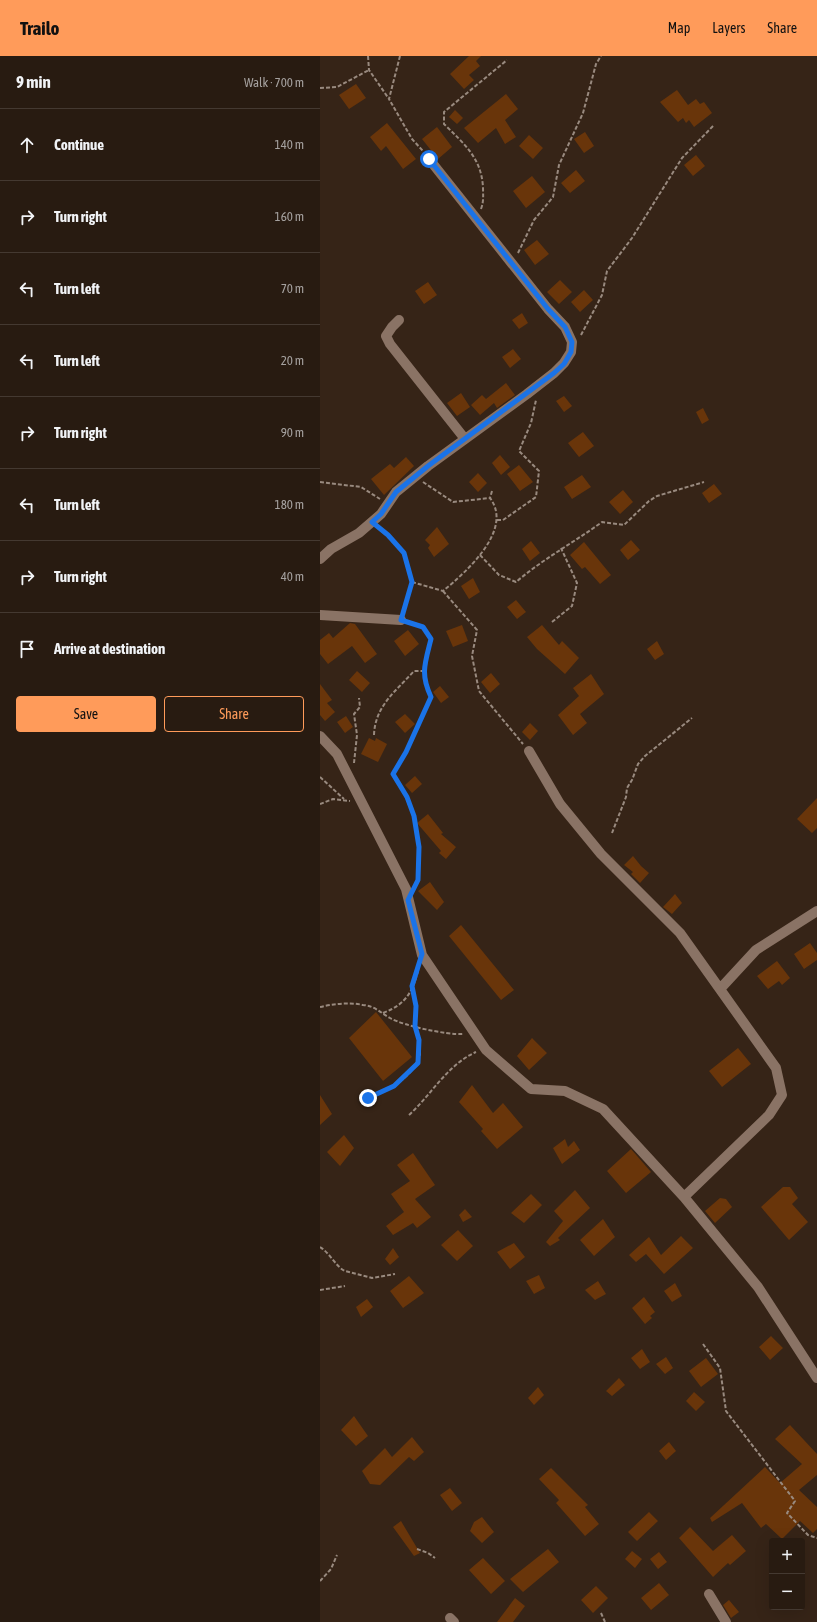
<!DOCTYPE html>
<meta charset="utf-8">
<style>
body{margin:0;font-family:"Asap Condensed",sans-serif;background:#34281f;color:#f1f3f6}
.controls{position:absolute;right:12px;bottom:12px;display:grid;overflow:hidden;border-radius:4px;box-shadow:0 4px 16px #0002}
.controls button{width:36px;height:36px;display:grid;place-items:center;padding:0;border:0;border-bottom:1px solid #443931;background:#281b11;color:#f1f3f6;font:20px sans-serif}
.stop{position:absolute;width:12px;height:12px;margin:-9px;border:3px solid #1a73e8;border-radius:50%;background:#fff}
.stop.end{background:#1a73e8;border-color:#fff;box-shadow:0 1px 4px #0008}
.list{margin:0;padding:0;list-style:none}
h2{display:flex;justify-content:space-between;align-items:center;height:52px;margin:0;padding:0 16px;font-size:17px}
h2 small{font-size:13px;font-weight:400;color:#a5a19f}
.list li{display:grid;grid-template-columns:26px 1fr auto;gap:12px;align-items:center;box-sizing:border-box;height:72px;padding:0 16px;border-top:1px solid #443931}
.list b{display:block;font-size:15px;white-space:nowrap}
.list em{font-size:13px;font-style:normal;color:#a5a19f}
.actions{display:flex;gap:8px;padding:12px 16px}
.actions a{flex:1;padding:9px 0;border:1px solid #ff9b5a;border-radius:4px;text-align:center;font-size:14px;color:#ff9b5a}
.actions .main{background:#ff9b5a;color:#111}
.icon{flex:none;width:22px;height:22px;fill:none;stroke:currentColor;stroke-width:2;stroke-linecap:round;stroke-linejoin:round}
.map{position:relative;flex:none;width:497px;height:1566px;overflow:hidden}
header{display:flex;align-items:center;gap:24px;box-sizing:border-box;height:56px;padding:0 20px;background:#ff9b5a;color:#111}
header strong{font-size:19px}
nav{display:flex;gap:22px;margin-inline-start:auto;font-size:14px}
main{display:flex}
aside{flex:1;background:#281b11}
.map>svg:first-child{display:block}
</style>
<header>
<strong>Trailo</strong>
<nav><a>Map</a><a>Layers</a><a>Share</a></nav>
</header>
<main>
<aside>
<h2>9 min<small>Walk · 700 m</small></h2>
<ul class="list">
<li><svg class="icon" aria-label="ahead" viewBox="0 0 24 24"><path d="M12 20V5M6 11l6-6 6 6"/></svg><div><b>Continue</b></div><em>140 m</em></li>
<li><svg class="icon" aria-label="right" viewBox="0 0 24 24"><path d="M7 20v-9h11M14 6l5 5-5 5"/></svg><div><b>Turn right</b></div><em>160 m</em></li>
<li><svg class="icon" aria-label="left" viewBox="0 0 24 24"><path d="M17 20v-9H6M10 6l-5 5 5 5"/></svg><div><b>Turn left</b></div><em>70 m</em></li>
<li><svg class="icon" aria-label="left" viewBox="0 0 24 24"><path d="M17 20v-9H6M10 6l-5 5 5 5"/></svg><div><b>Turn left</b></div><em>20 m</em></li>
<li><svg class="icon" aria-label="right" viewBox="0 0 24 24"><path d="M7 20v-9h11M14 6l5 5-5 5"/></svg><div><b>Turn right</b></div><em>90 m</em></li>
<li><svg class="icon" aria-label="left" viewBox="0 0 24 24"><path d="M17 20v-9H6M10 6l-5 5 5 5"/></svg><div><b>Turn left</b></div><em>180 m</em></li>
<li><svg class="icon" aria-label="right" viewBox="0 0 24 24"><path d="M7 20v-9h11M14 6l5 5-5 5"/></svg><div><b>Turn right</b></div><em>40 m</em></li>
<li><svg class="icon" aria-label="arrive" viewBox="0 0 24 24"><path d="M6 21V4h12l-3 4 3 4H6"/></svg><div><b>Arrive at destination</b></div></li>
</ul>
<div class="actions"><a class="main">Save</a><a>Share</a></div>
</aside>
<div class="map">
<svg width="497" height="1566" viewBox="0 0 497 1566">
<rect width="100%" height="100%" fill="#362417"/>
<path fill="#69350a" d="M149 0H161L156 5 160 10 149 19 154 24 144 33 130 18Z
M36 28 46 42 29 53 19 39Z
M357 34 368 49 376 43 380 48 384 46 392 57 374 71 369 64 366 67 363 62 358 66 340 46Z
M186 38 198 53 185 64 196 81 185 88 176 72 158 87 144 72Z
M135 54 143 62 137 68 129 61Z
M67 67 96 103 83 113 66 90 61 95 50 81Z
M117 71 132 91 118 103 102 83Z
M265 76 274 90 264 97 254 83Z
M209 79 223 92 213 103 199 90Z
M376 99 385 110 373 120 364 109Z
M256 114 265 125 250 137 241 127Z
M212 120 225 136 206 152 193 135Z
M217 184 229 198 215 209 204 194Z
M240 224 252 236 239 248 227 236Z
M108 226 117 239 104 248 95 235Z
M264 234 273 244 260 256 251 246Z
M202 257 208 267 199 273 192 264Z
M193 293 201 303 190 312 182 301Z
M186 327 195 339 177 352 174 347 160 359 151 349 162 339 166 343Z
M141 337 150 351 137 360 127 347Z
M244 340 252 350 244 356 236 345Z
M383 352 389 364 382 368 376 356Z
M263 376 274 390 259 401 248 387Z
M180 399 190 411 181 419 172 407Z
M86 401 94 410 64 439 51 423 70 408 74 412Z
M199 409 213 426 200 435 187 418Z
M158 417 167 427 158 436 149 426Z
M262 419 271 431 252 443 244 431Z
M394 428 402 438 389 447 382 437Z
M303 434 313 446 300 458 289 446Z
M117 471 129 488 114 501 108 492 110 489 105 484Z
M311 484 320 494 308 504 300 494Z
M211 485 220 497 210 505 202 493Z
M264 486 291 519 280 528 265 511 262 513 250 499Z
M153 522 160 536 149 543 141 530Z
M196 544 206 556 197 563 187 551Z
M30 567 35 568 57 598 45 607 32 590 8 608 0 598V584L9 577 13 582Z
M142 569 148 585 133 591 126 575Z
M222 569 239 589 242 585 259 602 245 618 217 593 207 581Z
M88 574 99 588 85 600 74 585Z
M337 585 344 598 335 604 327 593Z
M37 615 50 627 42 636 29 624Z
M171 617 180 628 170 637 161 626Z
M271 618 284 638 260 658 267 667 253 679 238 659 259 640 253 632Z
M0 628 12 644 7 647 15 656 5 665 0 659Z
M120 630 129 641 121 647 113 636Z
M85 658 95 668 85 677 75 666Z
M26 660 33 671 25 677 17 666Z
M210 667 218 675 210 684 202 676Z
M49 682 55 685 56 682 67 688 58 706 41 698Z
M95 720 102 728 92 737 85 729Z
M497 742V772L492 777 477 763Z
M108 758 123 777 121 778 136 791 126 803 119 797 121 795 97 767Z
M313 800 321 810 329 817 320 827 311 818 313 816 304 809Z
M110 826 124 846 117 854 98 835Z
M355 838 362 847 352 858 343 851Z
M141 869 194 934 181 944 129 880Z
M490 887 497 897V904L484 913 474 898Z
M457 905 470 922 462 929 459 925 448 933 437 920Z
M56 956 92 1001 63 1025 29 982Z
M212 982 227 997 209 1014 197 1000Z
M418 992 431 1008 402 1031 389 1015Z
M152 1029 173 1057 183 1047 203 1071 177 1093 161 1075 163 1073 139 1046Z
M0 1039 12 1058 0 1069Z
M24 1079 34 1092 20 1110 7 1096Z
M245 1083 248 1091 254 1085 260 1094 242 1108 233 1092Z
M311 1093 331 1116 306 1137 287 1115Z
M93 1097 115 1129 95 1143 111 1161 97 1172 93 1167 73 1179 66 1170 84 1156 71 1138 90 1125 77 1109Z
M463 1131H470L478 1142 472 1148 488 1166 469 1184 441 1151Z
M255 1134 270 1152 238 1182 240 1184 230 1190 226 1186 243 1165 234 1155Z
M211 1138 222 1149 204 1167 191 1157Z
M400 1142 406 1143 412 1151 395 1167 385 1155Z
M145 1153 152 1161 143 1166 139 1159Z
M283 1163 295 1181 274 1200 260 1184Z
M138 1174 153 1190 137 1205 121 1189Z
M361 1180 373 1192 344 1218 326 1198 316 1206 309 1199 329 1181 341 1199Z
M194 1187 205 1201 190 1213 177 1196Z
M73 1192 79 1201 70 1209 65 1203Z
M219 1219 225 1232 214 1238 206 1225Z
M89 1220 104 1237 83 1252 70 1235Z
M278 1225 286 1238 275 1244 265 1234Z
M355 1227 362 1240 352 1246 344 1235Z
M324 1241 335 1256 330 1260 332 1262 325 1268 312 1252Z
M47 1243 53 1251 41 1261 36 1251Z
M451 1280 463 1292 450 1304 439 1291Z
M322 1293 330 1306 320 1313 311 1302Z
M346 1301 353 1312 345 1318 336 1308Z
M386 1302 398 1318 381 1331 369 1315Z
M299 1322 305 1329 292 1340 286 1335Z
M218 1331 224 1339 214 1349 208 1342Z
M374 1336 385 1346 376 1355 366 1345Z
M34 1360 48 1380 36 1390 21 1374Z
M470 1369 497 1398V1419L479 1434 497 1451V1473L493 1477 480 1465 462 1483 446 1468 441 1472 422 1447 392 1466 390 1462 445 1411 460 1427 482 1408 455 1383Z
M92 1381 104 1396 94 1405 89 1401 60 1429 50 1428 42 1415 65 1392 72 1401Z
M349 1386 356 1395 346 1404 339 1395Z
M231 1412 268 1449 265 1451 279 1468 265 1480 236 1447 239 1444 219 1423Z
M130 1432 142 1447 132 1455 120 1439Z
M329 1456 338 1465 317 1485 308 1476Z
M162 1461 174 1476 162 1487 150 1475 154 1466Z
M81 1465 100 1497 94 1500 73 1471Z
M370 1471 393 1495 412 1479 426 1495 410 1509 408 1507 393 1521 359 1482Z
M228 1493 239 1506 203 1536 190 1523Z
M312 1495 322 1503 315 1512 305 1503Z
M339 1496 347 1506 338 1513 330 1503Z
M163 1502 185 1525 171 1538 149 1514Z
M339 1527 349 1539 331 1554 321 1542Z
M276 1530 288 1542 273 1557 261 1544Z
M195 1542 205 1550 193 1566H177Z
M409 1544 419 1556 411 1562 403 1549Z"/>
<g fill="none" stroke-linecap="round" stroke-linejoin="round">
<path stroke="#998a7f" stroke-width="2" stroke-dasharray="4 2" stroke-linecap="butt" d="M48 0 49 14 69 43
M80 0 69 43 92 83 103 95
M0 32 17 31 49 14
M161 153C164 145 163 139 163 131 161 101 144 88 124 68V56L187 4
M198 197 214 164 233 141 239 109 263 57 276 8 281 0
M261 279 282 239 287 215 312 182 362 102 394 69
M0 426 41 431 60 443
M103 426 133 446 170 442
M177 464H183L216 441 219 415 199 395 211 367 216 344
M59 472 84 497 92 526 84 555
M160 499 179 519 196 526C223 503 253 487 282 466L304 469 329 445 337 440 384 426
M92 526 123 535C146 516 194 474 170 442L172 435
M123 535 157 574 152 600 159 635 203 688
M232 566 252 550 257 527 241 492
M90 567 103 571 111 583C105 607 100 618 111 641L86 696 73 718C91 747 100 771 98 805 98 814 99 822 95 830
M54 679C55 650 76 635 94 615H103
M34 707 37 679 34 658 40 651 39 642
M0 721 24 743
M0 748 13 743 30 745
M292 777 306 741 307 732 312 724 318 708 325 700 372 662
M92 931 96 950 95 970 99 984 100 996
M0 951C13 948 30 946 43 949 55 950 61 957 70 962 84 970 127 979 143 978
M63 957C87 948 93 935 99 911
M48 1042C69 1033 96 1021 100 996V1001
M89 1059C112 1038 127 1009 156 996
M0 1191C10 1197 16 1211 25 1215L52 1222 75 1218
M0 1234 25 1230
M383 1288 400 1312 406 1355 475 1445 467 1457 488 1479 497 1482
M97 1493 108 1497 115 1502
M0 1525 11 1513 17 1499
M281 1557 285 1566"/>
<path stroke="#8a7365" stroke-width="10" d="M79 264 72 271 66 280 70 288 145 383
M0 503 11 493 39 477 61 458 76 436 108 410 207 338 234 317 244 307 251 296 252 286 245 271 228 253 109 103
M0 559 81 564
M0 680 17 698 86 833 102 899 166 994 211 1033 245 1035 283 1053 364 1141 438 1231 497 1322
M209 695 240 748 281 798 360 877 456 1012 462 1039 449 1059 364 1141
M400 933 436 894 497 855
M389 1538 406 1566
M130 1562 134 1566"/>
</g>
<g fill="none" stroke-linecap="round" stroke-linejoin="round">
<path stroke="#1a73e8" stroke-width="5" d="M48 1042 74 1030 98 1007 99 984 95 970 96 950 92 930 102 898 88 844 98 824 99 791 94 760 87 741 73 718 86 696 111 641C100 618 105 607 111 583L103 571 81 564 92 526 84 497 68 479 52 466 61 458 76 436 108 410 234 317 244 308 251 296 252 286 245 271 228 253 109 103"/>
</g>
</svg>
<div class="controls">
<button>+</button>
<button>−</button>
</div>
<div class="stop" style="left:109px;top:103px"></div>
<div class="stop end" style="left:48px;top:1042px"></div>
</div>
</main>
